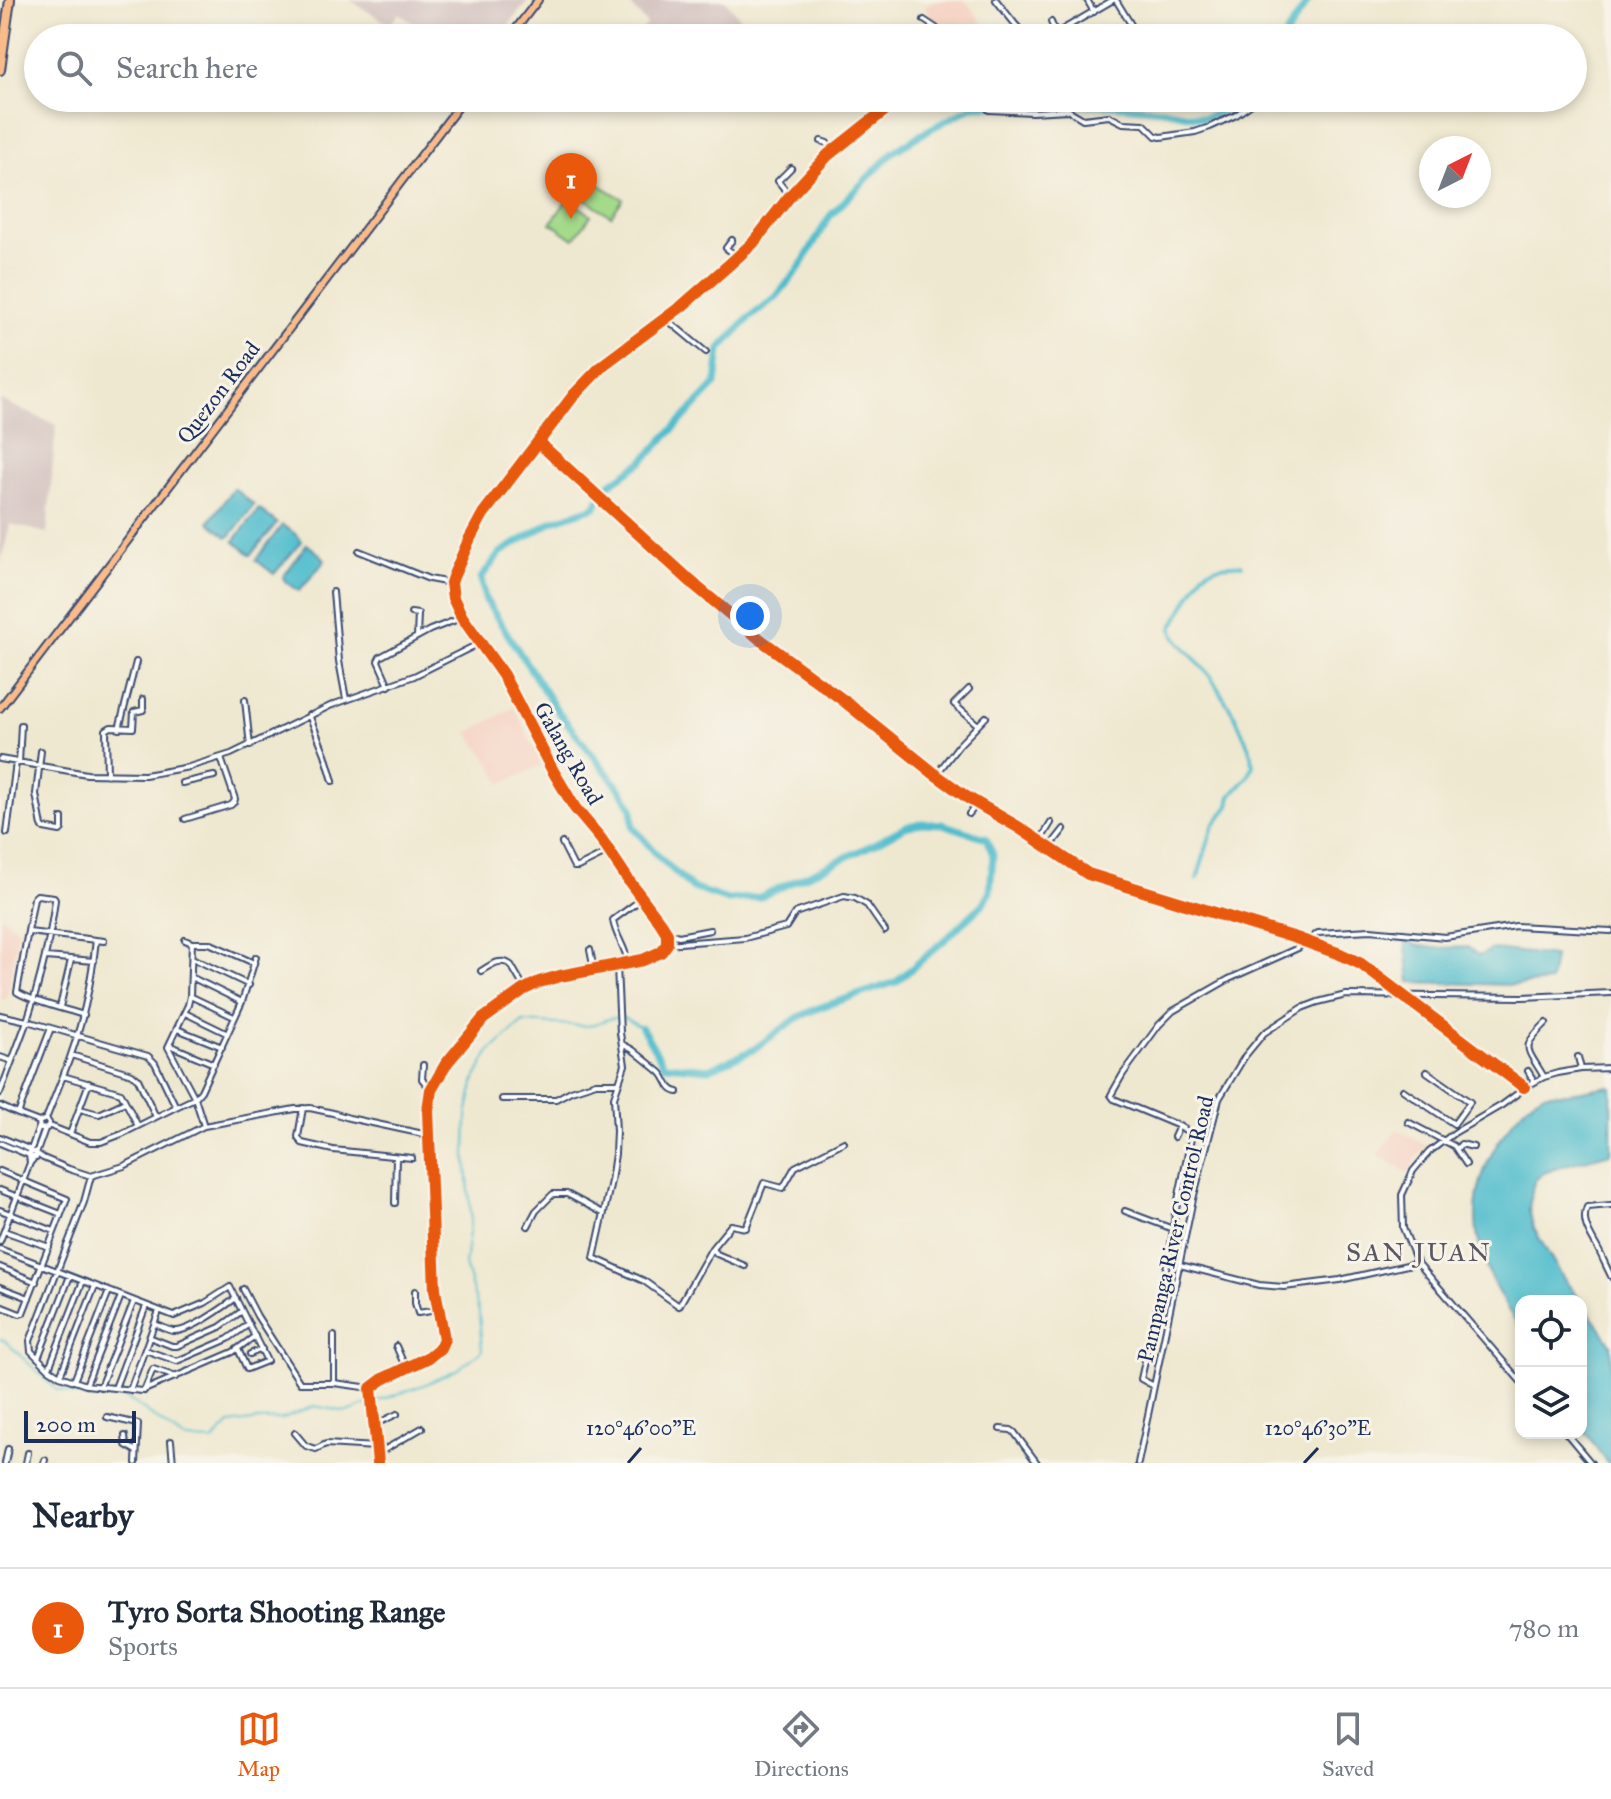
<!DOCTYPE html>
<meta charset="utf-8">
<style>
body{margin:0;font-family:"IM FELL Great Primer",serif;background:#f6f6f7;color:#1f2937}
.controls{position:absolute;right:24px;bottom:24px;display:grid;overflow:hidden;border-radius:16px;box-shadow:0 4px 12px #0003}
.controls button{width:72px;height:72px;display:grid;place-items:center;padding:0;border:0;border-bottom:2px solid #e0e1e3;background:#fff;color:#1f2937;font:40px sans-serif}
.compass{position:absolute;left:1419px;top:136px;width:72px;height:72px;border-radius:50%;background:#fff;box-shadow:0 4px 12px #0003;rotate:42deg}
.scale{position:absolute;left:24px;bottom:20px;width:112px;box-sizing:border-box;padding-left:8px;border:4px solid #1b2f5e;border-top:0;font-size:22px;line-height:28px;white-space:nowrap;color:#1b2f5e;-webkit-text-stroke:6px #f7f3e8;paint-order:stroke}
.you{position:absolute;left:750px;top:616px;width:28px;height:28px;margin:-20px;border:6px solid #fff;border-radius:50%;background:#1a73e8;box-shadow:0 0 0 12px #1a73e833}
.badge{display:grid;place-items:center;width:52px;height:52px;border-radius:50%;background:#ea580c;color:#fff;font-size:26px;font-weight:700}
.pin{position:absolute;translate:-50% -66px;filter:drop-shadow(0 2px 4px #0008)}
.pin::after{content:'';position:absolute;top:42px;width:28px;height:24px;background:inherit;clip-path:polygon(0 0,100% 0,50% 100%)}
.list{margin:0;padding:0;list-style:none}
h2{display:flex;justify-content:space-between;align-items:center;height:104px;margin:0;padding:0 32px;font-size:34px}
h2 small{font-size:26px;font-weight:400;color:#747a83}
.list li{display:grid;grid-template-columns:52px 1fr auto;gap:24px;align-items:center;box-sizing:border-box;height:120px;padding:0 32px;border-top:2px solid #e0e1e3}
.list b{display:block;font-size:30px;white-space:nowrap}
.list p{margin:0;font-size:26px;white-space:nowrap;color:#747a83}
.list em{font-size:26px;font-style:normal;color:#747a83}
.icon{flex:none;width:44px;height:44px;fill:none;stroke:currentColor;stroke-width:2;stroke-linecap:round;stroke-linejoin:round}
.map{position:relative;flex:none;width:1611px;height:1463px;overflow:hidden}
.search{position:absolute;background:#fff;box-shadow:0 4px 12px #0003;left:24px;right:24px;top:24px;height:88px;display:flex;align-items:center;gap:20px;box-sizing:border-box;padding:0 28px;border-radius:44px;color:#747a83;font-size:30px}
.sheet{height:224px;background:#fff}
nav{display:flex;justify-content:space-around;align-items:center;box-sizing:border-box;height:112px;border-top:2px solid #e0e1e3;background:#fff;font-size:22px;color:#747a83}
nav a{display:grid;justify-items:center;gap:4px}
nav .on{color:#ea580c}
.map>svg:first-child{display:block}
</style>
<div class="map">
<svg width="1611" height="1463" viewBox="0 0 1611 1463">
<rect width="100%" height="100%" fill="#f7f3e8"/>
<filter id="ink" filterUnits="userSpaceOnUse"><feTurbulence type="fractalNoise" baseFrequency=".0125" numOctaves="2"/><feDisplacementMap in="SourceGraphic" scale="16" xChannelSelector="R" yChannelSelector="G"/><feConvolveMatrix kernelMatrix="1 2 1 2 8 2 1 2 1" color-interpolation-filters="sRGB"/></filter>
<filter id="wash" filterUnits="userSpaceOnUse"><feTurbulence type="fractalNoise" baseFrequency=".006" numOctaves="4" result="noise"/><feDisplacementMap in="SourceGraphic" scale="32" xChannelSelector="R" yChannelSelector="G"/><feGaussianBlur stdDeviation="1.8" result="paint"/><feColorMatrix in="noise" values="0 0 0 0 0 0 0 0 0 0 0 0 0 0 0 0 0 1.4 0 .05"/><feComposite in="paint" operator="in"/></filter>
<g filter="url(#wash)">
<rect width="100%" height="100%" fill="#efe8d0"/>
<path fill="#f5d2c2" d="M935 0H965L983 23 959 38H945L924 6Z
M514 707 542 765 501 784 491 764 468 733Z
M0 915 18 929 7 999 0 1000Z
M1397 1129 1427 1146 1416 1159 1408 1173 1378 1155Z"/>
<path fill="#d1bfbd" d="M350 0H528L499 38H432L399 13 390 25Z
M626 0H725L757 38H636L647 24Z
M0 400 56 425 47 533 10 524 0 565Z"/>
<path fill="#a4da8a" stroke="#608474" stroke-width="2" d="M580 173 623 199 611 216 569 188Z
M568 199 591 215 574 239 551 223Z"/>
<path fill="#51bdcd" stroke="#367696" stroke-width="2" d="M233 489H235L254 505 230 536 227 537 209 522Z
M259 509 277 523 251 555 234 541Z
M282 525 293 532 302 541 274 574 256 560Z
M307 544 322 556 325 561 299 591 285 581 283 577Z
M1405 937 1415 945 1434 948 1468 947 1479 956 1493 949 1554 956 1550 982 1514 985 1410 982Z
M1611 1086V1153L1565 1165 1544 1173 1535 1180 1533 1186 1529 1208 1533 1227 1545 1248 1564 1279 1587 1309 1611 1344V1463H1607L1581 1426V1301H1521V1329C1474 1263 1456 1202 1505 1132 1515 1118 1527 1100 1544 1094 1553 1091 1560 1094 1569 1093 1583 1092 1597 1087 1611 1086Z"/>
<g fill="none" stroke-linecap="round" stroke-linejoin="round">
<path stroke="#51bdcd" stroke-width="2" d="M0 1339 4 1340 57 1390 88 1398 117 1394 131 1401 186 1440 213 1441 230 1424 259 1420 283 1419 314 1406 347 1412 426 1384 458 1369 482 1351 479 1312 465 1265 471 1216 466 1155 467 1115 475 1079 490 1051 523 1022 589 1026 608 1019 622 1017 642 1028"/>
<path stroke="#51bdcd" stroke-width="4" d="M1197 879 1213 826 1229 806 1231 796 1248 777 1253 766 1252 755 1236 718 1211 677 1176 638 1172 628 1203 573C1215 565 1228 564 1242 565"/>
<path stroke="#51bdcd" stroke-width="7" d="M1284 38 1309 0
M602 494 606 487 642 462 716 384 720 349 749 318 776 297 800 267 830 216 893 152 932 128 974 106 1111 105 1163 110 1204 118 1240 105 1244 98
M599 500 595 507 553 521 500 553 481 578 485 599 556 709 620 789 632 807 633 827 659 857 692 888 728 900 760 897 868 847 905 827 921 823 942 824 986 838 993 855 990 892 982 905 947 938 896 982 818 1008 797 1018 753 1050 709 1069 664 1065 642 1028"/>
</g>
</g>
<g filter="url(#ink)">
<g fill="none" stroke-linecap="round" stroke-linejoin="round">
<g stroke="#3b4b6f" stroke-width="8">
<path id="minor" d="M996 0 1015 24 1028 38
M1087 0 1094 12
M1116 0 1138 36
M924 20 936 28 943 38
M1051 22 1056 34
M1048 38 1113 0
M984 98 986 106 989 110 1032 112 1068 110 1083 119 1109 116 1123 123 1144 124 1156 136 1161 137 1195 132 1210 127 1236 115 1260 98
M821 141 827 143 833 150
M790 196 778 181 791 168
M732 240 726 248 738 257
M665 318 706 352
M538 442 697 587 761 640 843 700 936 775 968 798 1018 827 1088 874 1296 938 1340 954 1361 964 1524 1087
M359 551 429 579 451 583
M333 592 339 661 346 699
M411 613 418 614 417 637
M389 686 378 661 380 657 430 630 461 618
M969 689 954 704 978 725
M245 700 250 746
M309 715 325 754 333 781
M119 729 136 662
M41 751 36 794 42 826 44 828 60 831 62 829V818
M0 759 87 774 145 775 189 767 231 754 332 705 414 676 480 643
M19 763 21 725
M107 775 106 730 111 727 133 728 134 712 143 710V699
M936 775 959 745 986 717
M182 783 214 776
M969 814 977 804
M185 819 231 805 234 802 235 799 221 758
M7 833 16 762
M1040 841 1051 823
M562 843 574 867H578L610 851
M1049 848 1064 829
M29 932 104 941
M667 933 679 936 710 930
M96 940C91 987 81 1032 63 1076L121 1093 138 1126
M185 940 192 943H209L254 963
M192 943 190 996 188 1005 168 1047 195 1098 204 1126
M667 944 745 938 786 927 795 913 844 896 855 898 867 905 885 931
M590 950 594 970
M46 957 94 961
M192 958 249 985
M628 963C626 947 615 936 613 920L643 898
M617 966 620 1033 625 1065 614 1097 616 1131 615 1154 611 1181 594 1258 644 1281 679 1306 712 1248 717 1254 745 1266
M481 971C491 965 501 957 511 965L525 989
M191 977 242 1002
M190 996 234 1017
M60 1007 71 960
M185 1013 226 1033
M0 1015 27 1021C40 981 50 941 55 900L54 897 37 895 34 898 17 992C33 1002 65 1009 84 1015
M51 1028 148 1056 155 1063 176 1107 122 1134 101 1142H90L70 1134 89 1083
M177 1029 222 1047
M622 1044 633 1050 660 1072C668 1079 666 1090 678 1092
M169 1045 214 1064
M71 1055 132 1074 138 1079 156 1117
M0 1057 12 1061 27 1021 51 1028 18 1114 39 1122 46 1119 49 1123 47 1128 40 1129 39 1122
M1578 1057 1581 1069
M423 1065 422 1079 431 1090
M1528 1071 1534 1081
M1427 1072 1470 1102 1454 1124
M1544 1077C1526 1046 1520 1049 1546 1023
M1403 1090 1454 1124
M0 1093 12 1061
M502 1099H556L571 1091 596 1083H618
M0 1106 18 1114
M176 1107 195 1098 201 1091 242 1002 256 957
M303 1108 298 1137 302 1143 333 1150 412 1158
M80 1109 99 1114 125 1102
M46 1119 63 1076
M1408 1122 1454 1146 1466 1164
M50 1126 70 1134
M0 1137 31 1150 43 1158 69 1169 91 1176 124 1166 204 1126 295 1109 310 1108 333 1113 349 1118 428 1135
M1174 1137 1179 1126
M0 1143 36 1158
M1457 1149 1461 1144 1473 1147
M30 1163 29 1155 39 1127
M0 1171 67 1199 23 1313 20 1314 0 1306
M91 1176 84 1202 30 1341 31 1351 49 1369 60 1376 86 1385 142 1391 233 1352 255 1336
M0 1190 61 1214
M395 1203 396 1157
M1611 1205 1587 1207C1580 1223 1592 1237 1599 1251 1603 1259 1607 1268 1611 1276
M0 1210 54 1231
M1125 1211 1173 1229
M528 1226 536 1211 553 1194H567L603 1213
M4 1231 49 1247
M0 1241 30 1163 35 1157 45 1129
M712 1248 731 1225 746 1228 764 1183 783 1188 795 1167 844 1142
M0 1249 174 1316 205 1303 230 1287 267 1361 247 1369 238 1349
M1180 1265 1259 1285 1284 1287 1340 1280 1416 1263
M0 1267 36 1282
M0 1287 29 1298
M243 1289 257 1316 300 1383H334L371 1388
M415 1291V1303L418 1313 437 1310
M155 1324C160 1326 167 1330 173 1331 188 1333 224 1307 236 1298
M149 1337 172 1346H177L220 1327 242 1311
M396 1346 406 1369
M145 1350 177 1361 228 1339 249 1324
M250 1354 262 1349
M38 1358 70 1276
M49 1368 83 1281
M60 1376 95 1286
M74 1381 109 1291
M1521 1382 1417 1262 1403 1228 1402 1195 1413 1171 1429 1152 1454 1133 1502 1105 1529 1085 1544 1077 1558 1073 1581 1069 1611 1068
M334 1383V1336
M86 1385 121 1296
M1154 1386 1141 1379 1170 1251 1175 1214 1192 1134 1179 1126 1114 1099 1111 1095 1123 1074 1159 1025 1173 1011 1229 979 1298 948 1318 933 1370 930 1445 937 1516 926 1611 931
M100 1387 134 1301
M115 1388 146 1306
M130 1390 159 1311
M144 1391 153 1369 176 1377
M107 1417 138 1424 136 1463
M374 1425 397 1414
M1000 1429 1011 1430 1014 1432 1037 1463
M295 1433 306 1446 316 1449 326 1444 376 1447
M1566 1433 1591 1463
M125 1436 126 1445 136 1451
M171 1441 173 1463
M377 1454 422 1428
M5 1463 8 1449
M26 1463 28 1453
M44 1463 45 1460
M378 1463 371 1388 383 1379 429 1357 440 1348 444 1339 435 1290 428 1110 431 1090 446 1064 483 1019 523 990 539 982 560 976 643 960 661 952 667 944V933L662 925 629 881 601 839 575 808 553 771 503 675 462 617 453 598 451 583 453 577 470 538 483 514 574 395 603 365 682 306 730 264 753 243 790 196 828 155 900 98
M1138 1463 1193 1199 1219 1099 1245 1056 1264 1033 1302 1008 1318 1002 1346 995 1522 997 1611 993"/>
</g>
<g stroke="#3b4b6f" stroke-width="10">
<path id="major" d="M509 38 538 0
M0 708 465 98"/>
</g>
<g stroke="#3b4b6f" stroke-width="12">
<path id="highway" d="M0 70 10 0"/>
</g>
<use href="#minor" stroke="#fff" stroke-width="4"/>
<use href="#major" stroke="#fabb8b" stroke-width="6"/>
<use href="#highway" stroke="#fabb8b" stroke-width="8"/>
<g stroke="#f7f3e8" stroke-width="17">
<path id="cycleway" d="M538 442 697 587 761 640 843 700 936 775 968 798 1018 827 1088 874 1296 938 1340 954 1361 964 1524 1087
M378 1463 371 1388 383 1379 429 1357 440 1348 444 1339 435 1290 428 1110 431 1090 446 1064 483 1019 523 990 539 982 560 976 643 960 661 952 667 944V933L662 925 629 881 601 839 575 808 553 771 503 675 462 617 453 598 451 583 453 577 470 538 483 514 574 395 603 365 682 306 730 264 753 243 790 196 828 155 900 98"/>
</g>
<use href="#cycleway" stroke="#e8590c" stroke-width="12"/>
</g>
</g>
<path fill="none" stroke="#1b2f5e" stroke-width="3" d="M628 1463 641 1448M1304 1463 1318 1448"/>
<g text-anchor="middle" stroke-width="6" stroke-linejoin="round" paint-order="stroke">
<g font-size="22" fill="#1b2f5e" stroke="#f7f3e8">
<text transform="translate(218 392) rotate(-53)" y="8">Quezon Road</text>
<text transform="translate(569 753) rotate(60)" y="8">Galang Road</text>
<text transform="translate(1175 1229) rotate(-77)" y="8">Pampanga River Control Road</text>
</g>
<g font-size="26" letter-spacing="2" fill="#5a5863" stroke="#f7f3e8">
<text x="1419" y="1261">SAN JUAN</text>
</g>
</g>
<g font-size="20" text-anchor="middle" fill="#1b2f5e" stroke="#f7f3e8" stroke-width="6" stroke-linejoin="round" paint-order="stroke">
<text x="641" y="1435">120°46'00"E</text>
<text x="1318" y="1435">120°46'30"E</text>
</g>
</svg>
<div class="controls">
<button><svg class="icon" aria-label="locate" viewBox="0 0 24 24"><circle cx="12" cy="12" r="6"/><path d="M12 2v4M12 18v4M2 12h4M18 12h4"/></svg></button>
<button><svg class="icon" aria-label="layers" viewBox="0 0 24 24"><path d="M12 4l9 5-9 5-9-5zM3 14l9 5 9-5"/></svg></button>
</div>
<svg class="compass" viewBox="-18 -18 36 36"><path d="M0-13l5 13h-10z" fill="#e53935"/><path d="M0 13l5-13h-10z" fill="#747a83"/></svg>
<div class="scale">200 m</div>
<div class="you"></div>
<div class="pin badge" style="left:571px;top:219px">1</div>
<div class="search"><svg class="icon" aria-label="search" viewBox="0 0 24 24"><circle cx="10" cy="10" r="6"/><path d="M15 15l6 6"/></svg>Search here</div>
</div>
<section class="sheet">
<h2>Nearby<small></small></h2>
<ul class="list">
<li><span class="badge">1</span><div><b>Tyro Sorta Shooting Range</b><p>Sports</p></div><em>780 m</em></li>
</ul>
</section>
<nav>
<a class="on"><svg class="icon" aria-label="map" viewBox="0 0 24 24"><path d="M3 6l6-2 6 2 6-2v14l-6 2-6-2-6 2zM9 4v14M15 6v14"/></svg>Map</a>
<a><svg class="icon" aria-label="directions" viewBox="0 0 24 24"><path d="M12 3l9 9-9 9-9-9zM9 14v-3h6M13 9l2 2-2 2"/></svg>Directions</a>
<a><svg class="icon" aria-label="saved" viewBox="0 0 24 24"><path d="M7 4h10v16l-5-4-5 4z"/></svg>Saved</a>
</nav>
